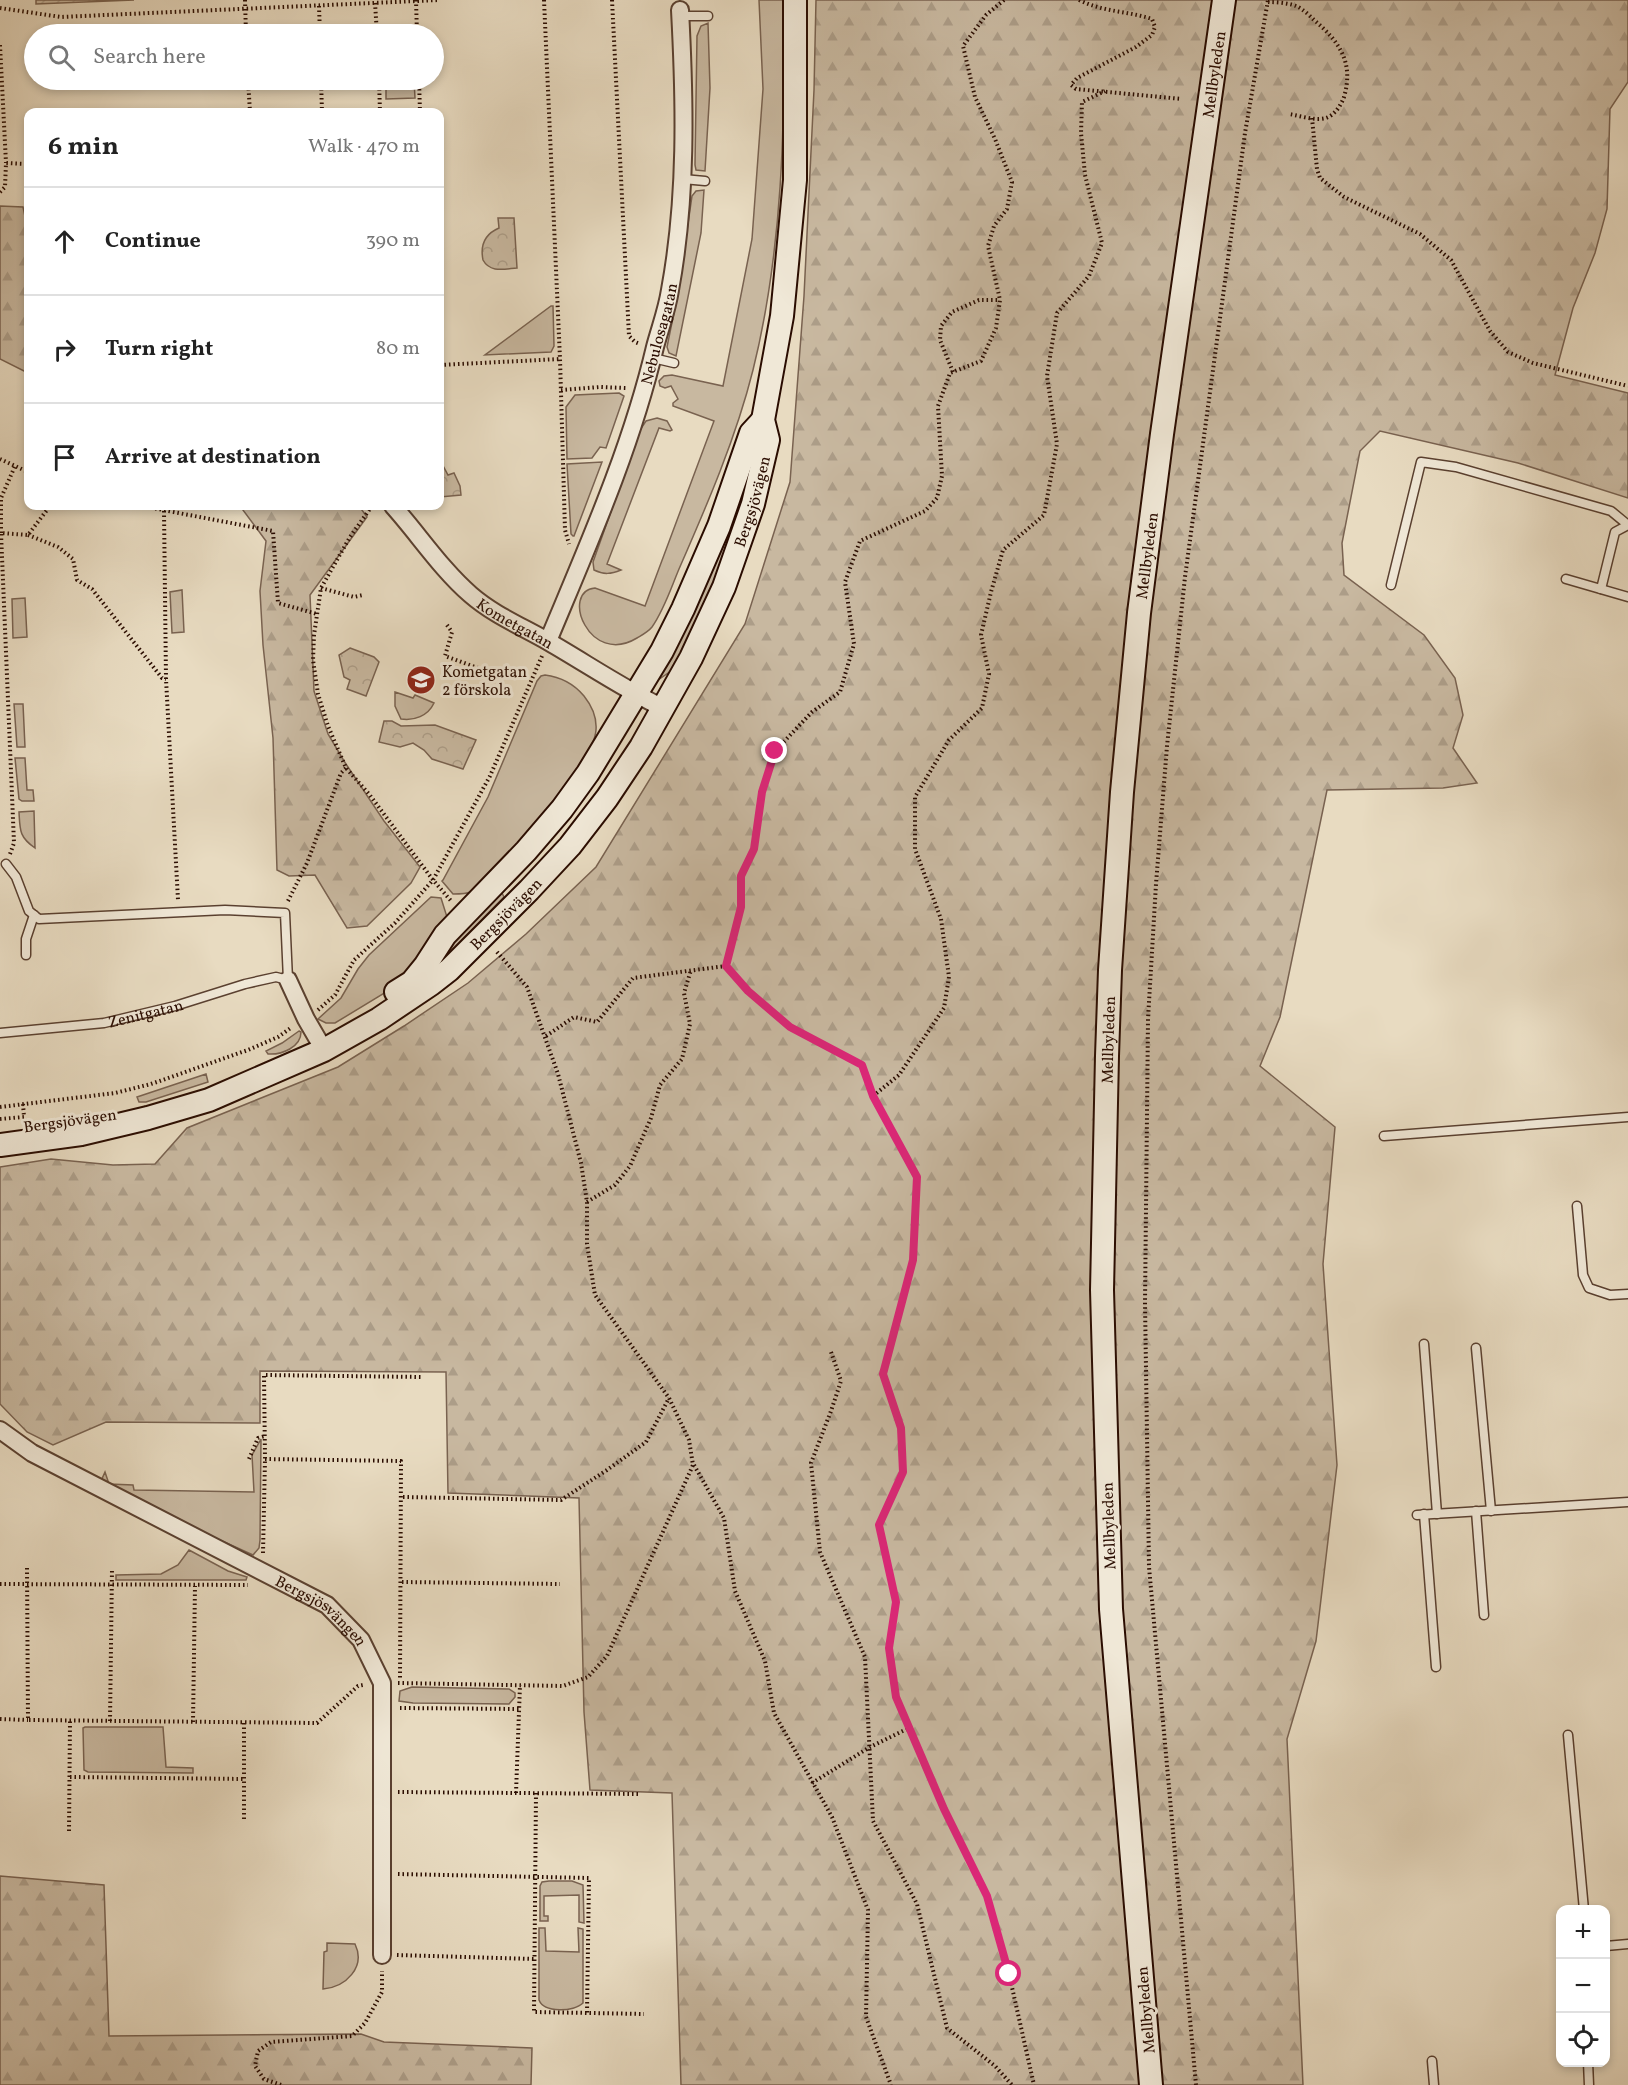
<!DOCTYPE html>
<meta charset="utf-8">
<style>
body{margin:0;font-family:Vollkorn,serif;background:#f6f6f6;color:#222}
.controls{position:absolute;right:18px;bottom:18px;display:grid;overflow:hidden;border-radius:12px;box-shadow:0 3px 9px #0003}
.controls button{width:54px;height:54px;display:grid;place-items:center;padding:0;border:0;border-bottom:2px solid #e0e0e0;background:#fff;color:#222;font:30px sans-serif}
.stop{position:absolute;width:18px;height:18px;margin:-14px;border:4px solid #db2777;border-radius:50%;background:#fff}
.stop.end{background:#db2777;border-color:#fff;box-shadow:0 2px 6px #0008}
.list{margin:0;padding:0;list-style:none}
h2{display:flex;justify-content:space-between;align-items:center;height:78px;margin:0;padding:0 24px;font-size:26px}
h2 small{font-size:20px;font-weight:400;color:#767676}
.list li{display:grid;grid-template-columns:39px 1fr auto;gap:18px;align-items:center;box-sizing:border-box;height:108px;padding:0 24px;border-top:2px solid #e0e0e0}
.list b{display:block;font-size:22px;white-space:nowrap}
.list em{font-size:20px;font-style:normal;color:#767676}
.icon{flex:none;width:33px;height:33px;fill:none;stroke:currentColor;stroke-width:2;stroke-linecap:round;stroke-linejoin:round}
.map{position:relative;flex:none;width:1628px;height:2085px;overflow:hidden}
.search{position:absolute;background:#fff;box-shadow:0 3px 9px #0003;left:24px;top:24px;width:420px;height:66px;display:flex;align-items:center;gap:15px;box-sizing:border-box;padding:0 21px;border-radius:33px;color:#767676;font-size:22px}
.panel{position:absolute;background:#fff;box-shadow:0 3px 9px #0003;left:24px;top:108px;width:420px;height:402px;border-radius:12px}
.map>svg:first-child{display:block}
</style>
<div class="map">
<svg width="1628" height="2085" viewBox="0 0 1628 2085">
<defs>
<pattern id="forest-firs" width="22" height="20" patternUnits="userSpaceOnUse" patternTransform="scale(1.5)"><rect width="22" height="20" fill="#c8b8a0"/><path d="M5 1l3.5 6h-7zM16 11l3.5 6h-7z" fill="#ac9d88"/></pattern>
<pattern id="park-crowns" width="20" height="18" patternUnits="userSpaceOnUse" patternTransform="scale(1.5)"><rect width="20" height="18" fill="#c8b8a0"/><path d="M2 6a3 3 0 1 1 6 0M12 15a3 3 0 1 1 6 0" fill="none" stroke="#ac9d88"/></pattern>
<pattern id="garden-furrows" width="10" height="10" patternUnits="userSpaceOnUse" patternTransform="scale(1.5)"><rect width="10" height="10" fill="#c8b8a0"/><path d="M-1 1l2-2M0 10L10 0M9 11l2-2" fill="none" stroke="#ac9d88"/></pattern>
</defs>
<rect width="100%" height="100%" fill="#e8dbc1"/>
<filter id="stains"><feTurbulence type="fractalNoise" baseFrequency=".00333" numOctaves="4"/><feColorMatrix values="0 0 0 0 .2 0 0 0 0 .09 0 0 0 0 .02 0 0 0 .5 -.17"/></filter>
<radialGradient id="worn" r=".72"><stop offset=".6" stop-color="#630" stop-opacity="0"/><stop offset="1" stop-color="#630" stop-opacity=".3"/></radialGradient>
<path fill="#c8b8a0" stroke="#796250" stroke-width="1.5" d="M759 0H784C785 124 783 249 753 370 736 438 707 505 679 569 671 588 664 610 652 627 648 632 642 635 637 638 589 667 560 591 595 588L645 606 714 421 673 406V403L678 399 671 386 665 388 660 386 659 381 664 376 672 375 723 386 752 239 763 89Z
M708 23 710 88 705 171 696 170 695 165 697 36 701 26Z
M386 80H414L415 98 386 99Z
M704 190 701 233 676 356 669 353 667 347 678 293 692 196 696 191Z
M551 306H553L554 346 551 352 485 355Z
M619 393 624 396 606 448 600 447 592 458 567 459 566 407 575 395Z
M657 418 667 421 672 430 670 431 659 428 607 564 621 570C611 574 604 575 594 570L593 562 640 430 646 421Z
M760 441 727 555 680 658 671 671 658 680Z
M602 462 574 536H573L571 534 567 464Z
M182 590 184 632 172 633 170 592Z
M25 598 27 637 13 638 12 599Z
M545 675C561 677 574 684 584 696 592 706 597 717 596 730 594 757 546 810 528 832 515 848 488 884 471 892 466 894 458 894 453 894L442 881 443 880 488 797 537 681 541 676Z
M395 692 413 698 415 695 434 703C428 716 414 721 401 719L395 706Z
M14 704H23L25 747H17Z
M15 758H25L27 790H33L34 801H22L19 799Z
M34 811 35 848C19 837 20 830 19 812Z
M501 891 504 897 460 942 433 976 447 941Z
M431 897 441 898 447 917 401 983 335 1023H326L318 1019 341 998 358 969 369 955Z
M299 1031 301 1032C301 1047 282 1055 268 1054L266 1051 282 1043Z
M206 1074 208 1082 146 1102H139L137 1097Z
M261 1439 260 1540 259 1548 253 1555 191 1527 101 1481 105 1472 109 1484 133 1485 134 1490 254 1492 252 1455Z
M189 1550 228 1571 247 1577 246 1580H116V1575L161 1574 178 1565Z
M412 1687 509 1689 515 1693V1697L509 1704 413 1703 399 1701 400 1691Z
M85 1727H163L166 1767 193 1768V1773L88 1772 84 1770 83 1728Z
M549 1881H572L583 1885 584 1923 579 1922V1895L544 1896V1916H548V1921H540V1886L542 1882Z
M539 1928H545L546 1951 579 1952 578 1928 583 1929V2003C574 2012 544 2013 539 2000Z
M327 1943 355 1944C366 1967 346 1987 323 1989L324 1952 327 1951Z"/>
<path fill="url(#forest-firs)" stroke="#796250" stroke-width="1.5" d="M816 0H1628V82L1610 109 1607 209 1595 253 1573 308 1555 375 1628 393V498L1518 463 1380 431 1360 451 1342 543 1344 575 1424 635 1455 678 1463 715 1453 748 1477 783 1443 788 1327 790 1280 1017 1260 1066 1335 1127 1323 1264 1337 1465 1316 1641 1287 1739 1303 2085H681L672 1793 590 1790 584 1712 579 1498 448 1493 446 1372 260 1371V1423L106 1422 53 1445 27 1432 0 1404V1167L51 1159 113 1165 155 1164 187 1128 338 1067 404 1026 468 983 526 934 596 867 745 624 790 482 804 296 814 90Z
M0 206 23 207 28 230V373L0 359Z
M240 506H359L367 517 310 595 314 691 328 734 344 761 384 821 420 867 411 883 367 926 347 928 315 875 289 876 277 870 273 738 263 645 260 591 266 541Z
M0 1876 104 1885 109 2036 361 2034 384 2042 532 2048 531 2085H0Z"/>
<path fill="url(#park-crowns)" stroke="#796250" stroke-width="1.5" d="M498 218H514L517 268C504 269 490 273 483 260 480 245 485 234 499 228Z
M440 460 448 475 454 473 460 486 461 495 440 497Z
M350 648 374 657 379 662 366 696 347 689 350 680 344 677 339 655Z
M384 721H392L401 726 435 725 476 740 463 769 432 759 424 750 413 743 400 747 379 742Z"/>
<path fill="url(#garden-furrows)" stroke="#796250" stroke-width="1.5" d="M36 0H134L36 4Z"/>
<g fill="none" stroke-linecap="round" stroke-linejoin="round">
<g stroke="#5a4030" stroke-width="11">
<g id="lane">
<path d="M681 16H708"/>
<path d="M683 179 705 181"/>
<path d="M653 358 674 363"/>
<path d="M1566 579 1628 597"/>
<path d="M1391 585 1421 462 1456 467 1611 511 1628 525"/>
<path d="M1601 589 1615 532 1628 525"/>
<path d="M26 955V939L34 915"/>
<path id="s1" d="M0 1033 104 1023 175 1006 245 984 276 977 288 980 285 913 225 910 39 919 29 911 16 877 6 864"/>
<path d="M1384 1136 1628 1117"/>
<path d="M1577 1206 1583 1275 1589 1288 1610 1295 1628 1294"/>
<path d="M1424 1344 1437 1514"/>
<path d="M1476 1348 1491 1511"/>
<path d="M1476 1511 1484 1615"/>
<path d="M1424 1514 1436 1667"/>
<path d="M1417 1515 1628 1502"/>
<path d="M1568 1735 1584 1910"/>
<path d="M1606 1946 1628 1944"/>
<path d="M1432 2061 1434 2085"/>
<path d="M1588 2062 1589 2085"/>
</g>
</g>
<g stroke="#5a4030" stroke-width="20">
<g id="street">
<path id="s2" d="M393 506C419 535 441 569 471 595 494 615 523 627 549 642 587 664 624 689 663 708"/>
<path id="s3" d="M548 641C588 545 631 449 655 347 660 328 667 310 670 290 687 198 685 103 680 10"/>
<path d="M288 980 306 1019 324 1050"/>
<path id="s4" d="M0 1430 32 1453 327 1605 361 1640 382 1683V1955"/>
</g>
</g>
<g stroke="#2a0c00" stroke-width="26">
<g id="secondary">
<path d="M396 992 412 982 425 966 445 935 526 851 562 809 588 773 662 651 683 609 719 526 751 433 763 420"/>
<path id="s5" d="M0 1145 81 1134 148 1118 209 1100 324 1050 379 1019 431 984 449 970 529 890 570 846 607 798 641 747 691 658 724 587 753 504 768 440 763 420 782 316 795 180V0"/>
<path id="s6" d="M1151 2085 1111 1609 1102 1290 1107 1056 1110 970 1122 792 1139 613 1162 434 1224 0"/>
</g>
</g>
<path stroke="#2a0c00" stroke-width="4" stroke-dasharray="1.5 3" stroke-linecap="butt" d="M245 0 246 34
M416 0 417 34
M544 0 560 359 565 530 569 544
M612 0 629 336 635 342 640 344
M1004 0 986 15 963 46 975 97 995 139 1012 182 1007 209 994 226 988 246 1000 300 996 328 981 361 950 373 938 406 942 476 937 498 925 511 860 541 845 582 854 644 840 692 812 712 775 751 762 792 755 849 741 876V907L726 966 748 991 790 1027 862 1065 873 1096 917 1177 913 1260 883 1374 901 1428 903 1472 879 1525 896 1602 889 1649 896 1697 944 1809 987 1896 1009 1974 1034 2085
M1079 0C1103 12 1128 11 1152 19L1155 27 1152 35 1136 47 1077 78 1071 85 1076 89 1182 99
M1268 2C1277 2 1288 3 1296 6 1303 9 1309 15 1314 20 1340 42 1354 63 1344 97 1341 105 1335 115 1326 118 1315 121 1301 116 1289 114
M375 3 377 34
M319 6 320 34
M0 8 61 17 439 0
M0 45 6 163
M248 80 250 112
M321 80 322 112
M379 80 380 112
M419 80 420 112
M1312 118 1317 169 1320 178 1344 197 1420 234 1451 260 1490 331 1508 352 1533 363 1628 386
M0 192 5 187 6 163 28 164
M440 365 560 359
M953 372 940 340 941 326 952 312 979 300H1000
M561 390 600 387 626 388
M0 459 28 472
M142 506 273 531 278 603 317 614
M372 506 350 537 321 588 314 635 313 660 318 694 328 726 346 768 369 794 433 880 452 902
M164 511 166 679 178 900
M1 533V498L15 466
M28 535 58 547 73 559 77 580 92 589 162 678 166 679
M321 588 354 597 363 595
M447 625 452 632 445 656 478 668
M10 854 14 843 1 533 28 535 50 506
M288 901 307 863 341 773 346 768
M318 1010 335 995 354 960 395 923 433 880 490 776 542 656
M546 1036 574 1017 597 1022 633 978 726 966
M873 1096 899 1075 944 1008 949 977 941 919 915 849V797L949 740 982 708 989 674 981 635 991 592 1003 550 1044 515 1057 444 1047 376 1057 313 1089 276 1102 243 1085 175 1081 133 1082 102 1105 91
M23 1104 24 1117
M0 1107 115 1093 151 1084 248 1050 278 1037 292 1027
M0 1119 24 1117 26 1120
M587 1202 615 1185 630 1166 651 1118 660 1085 682 1059 690 1024 684 993 691 970
M831 1352 841 1381 831 1411 811 1463 820 1552 865 1657 873 1821 917 1904 947 2028 995 2066 1012 2085
M249 1459 258 1438 265 1436
M265 1459 401 1461 400 1679
M694 1465 724 1518 735 1591 765 1661 774 1713 832 1817 868 1910 866 2017 891 2085
M403 1497 561 1500 607 1470 646 1442 669 1398
M263 1553 265 1459 264 1375 422 1377
M27 1568 28 1720 317 1723 358 1686 363 1685
M402 1582 560 1584
M0 1584 248 1585
M398 1683 563 1686 588 1677 607 1656 693 1465 689 1440 669 1398 595 1295 587 1244V1202L581 1163 558 1074 527 987 497 952
M400 1708 519 1709
M0 1719 28 1720
M110 1721 112 1569
M193 1722 195 1586
M244 1723V1822
M70 1777 244 1779
M812 1783 870 1747 909 1728
M398 1792 638 1794
M516 1793 520 1685
M536 1793 534 2012 644 2014
M69 1831 70 1721
M398 1874 589 1878 587 2013
M397 1955 534 1959
M281 2085 264 2079 255 2066 258 2051 271 2042 352 2036 365 2023 382 1992V1971
M1196 2085 1149 1567 1145 1303 1148 1019 1156 884 1167 746 1185 577 1245 133 1268 0"/>
<use href="#lane" stroke="#f0e8d7" stroke-width="8"/>
<use href="#street" stroke="#f0e8d7" stroke-width="16"/>
<use href="#secondary" stroke="#f0e8d7" stroke-width="22"/>
</g>
<g fill="none" stroke-linecap="round" stroke-linejoin="round">
<path stroke="#db2777" stroke-width="8" d="M775 751 762 792 754 849 741 876V907L726 966 748 991 790 1027 862 1065 873 1096 917 1177 913 1260 883 1374 901 1428 903 1472 879 1525 896 1602 889 1648 896 1697 944 1809 987 1896 1009 1974"/>
</g>
<defs>
<g id="school-disc" transform="scale(1.5)"><circle r="9.5" fill="#8f2418" stroke="#f0e8d7"/><path d="M0-5L7-2L0 1L-7-2ZM-4 1L0 2.5L4 1V4Q0 6-4 4Z" fill="#fff"/></g>
</defs>
<g fill-rule="evenodd">
<use href="#school-disc" x="421" y="680"/>
</g>
<g text-anchor="middle" stroke-width="6" stroke-linejoin="round" paint-order="stroke">
<g font-size="16" fill="#2a0c00" stroke="#f0e8d7">
<text dy="6" stroke="none"><textPath href="#s6" startOffset="2019">Mellbyleden</textPath></text>
<text dy="6" stroke="none"><textPath href="#s3" startOffset="327">Nebulosagatan</textPath></text>
<text dy="6" stroke="none"><textPath href="#s5" startOffset="1054">Bergsjövägen</textPath></text>
<text dy="6" stroke="none"><textPath href="#s6" startOffset="1533">Mellbyleden</textPath></text>
<text dy="6" stroke="none"><textPath href="#s2" startOffset="171">Kometgatan</textPath></text>
<text dy="6" stroke="none"><textPath href="#s5" startOffset="568">Bergsjövägen</textPath></text>
<text dy="6" stroke="none"><textPath href="#s1" startOffset="147">Zenitgatan</textPath></text>
<text dy="6" stroke="none"><textPath href="#s6" startOffset="1047">Mellbyleden</textPath></text>
<text transform="translate(70 1120) rotate(-8)" y="6">Bergsjövägen</text>
<text transform="translate(1108 1526) rotate(-92)" y="6">Mellbyleden</text>
<text dy="6" stroke="none"><textPath href="#s4" startOffset="370">Bergsjösvängen</textPath></text>
<text transform="translate(1145 2010) rotate(-95)" y="6">Mellbyleden</text>
</g>
<g font-size="16" fill="#2a0c00" stroke="#f0e8d7" text-anchor="start">
<text x="442" y="677">Kometgatan<tspan x="442" dy="18">2 förskola</tspan></text>
</g>
</g>
<rect width="100%" height="100%" filter="url(#stains)"/>
<rect width="100%" height="100%" fill="url(#worn)"/>
</svg>
<div class="controls">
<button>+</button>
<button>−</button>
<button><svg class="icon" aria-label="locate" viewBox="0 0 24 24"><circle cx="12" cy="12" r="6"/><path d="M12 2v4M12 18v4M2 12h4M18 12h4"/></svg></button>
</div>
<div class="stop" style="left:1009px;top:1974px"></div>
<div class="stop end" style="left:775px;top:751px"></div>
<div class="search"><svg class="icon" aria-label="search" viewBox="0 0 24 24"><circle cx="10" cy="10" r="6"/><path d="M15 15l6 6"/></svg>Search here</div>
<section class="panel">
<h2>6 min<small>Walk · 470 m</small></h2>
<ul class="list">
<li><svg class="icon" aria-label="ahead" viewBox="0 0 24 24"><path d="M12 20V5M6 11l6-6 6 6"/></svg><div><b>Continue</b></div><em>390 m</em></li>
<li><svg class="icon" aria-label="right" viewBox="0 0 24 24"><path d="M7 20v-9h11M14 6l5 5-5 5"/></svg><div><b>Turn right</b></div><em>80 m</em></li>
<li><svg class="icon" aria-label="arrive" viewBox="0 0 24 24"><path d="M6 21V4h12l-3 4 3 4H6"/></svg><div><b>Arrive at destination</b></div></li>
</ul>
</section>
</div>
